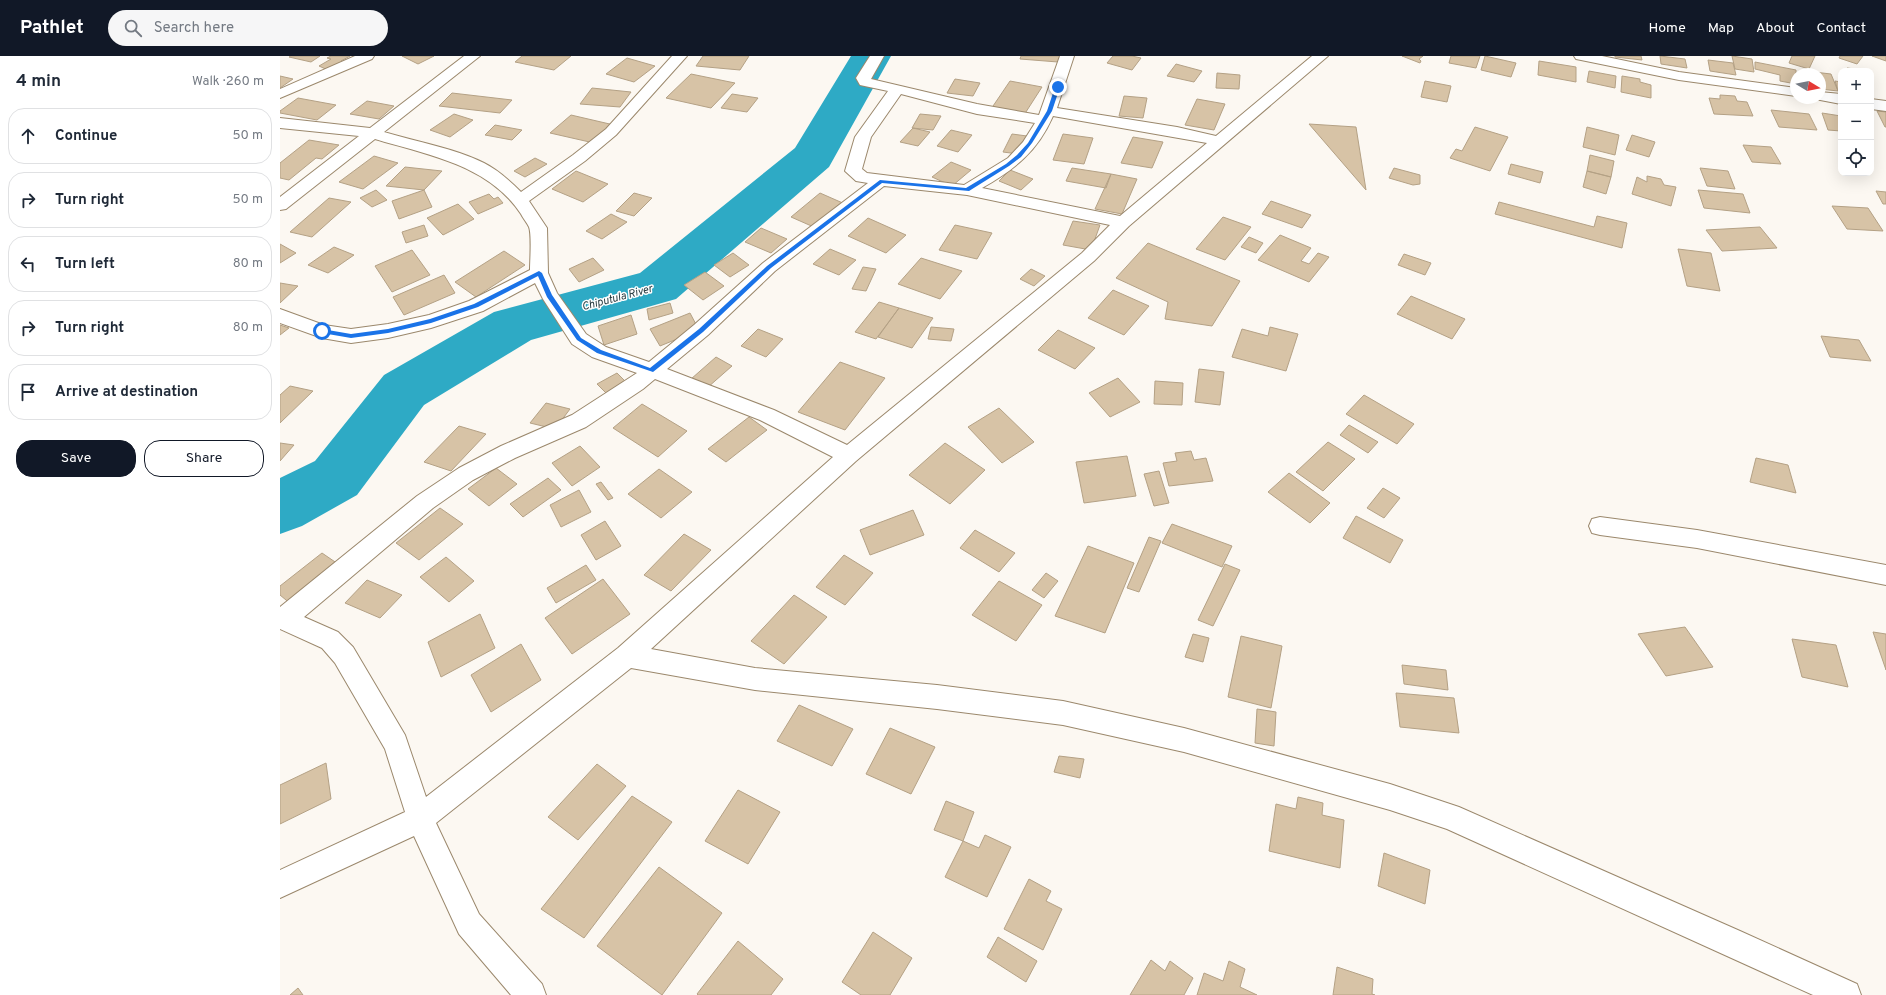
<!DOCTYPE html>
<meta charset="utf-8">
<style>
body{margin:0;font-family:Overpass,sans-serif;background:#f6f6f7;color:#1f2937}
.controls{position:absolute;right:12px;top:12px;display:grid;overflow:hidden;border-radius:8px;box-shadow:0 4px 16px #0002}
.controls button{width:36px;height:36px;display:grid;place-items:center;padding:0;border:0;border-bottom:1px solid #e0e1e3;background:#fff;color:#1f2937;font:20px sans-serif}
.compass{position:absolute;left:1510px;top:12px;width:36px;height:36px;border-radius:50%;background:#fff;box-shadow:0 4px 16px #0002;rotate:100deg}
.stop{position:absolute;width:12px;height:12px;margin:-9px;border:3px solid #1a73e8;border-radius:50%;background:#fff}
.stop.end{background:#1a73e8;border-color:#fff;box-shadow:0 1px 4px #0008}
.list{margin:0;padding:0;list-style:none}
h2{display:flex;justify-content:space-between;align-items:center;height:52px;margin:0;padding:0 16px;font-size:17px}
h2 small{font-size:13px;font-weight:400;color:#747a83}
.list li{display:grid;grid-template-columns:26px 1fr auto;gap:12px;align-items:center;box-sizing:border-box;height:56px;margin:0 8px 8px;padding:0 8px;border:1px solid #e0e1e3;border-radius:16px}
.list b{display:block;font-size:15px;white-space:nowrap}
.list em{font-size:13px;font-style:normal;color:#747a83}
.actions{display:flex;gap:8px;padding:12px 16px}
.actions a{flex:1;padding:9px 0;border:1px solid #111827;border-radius:16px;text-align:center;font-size:14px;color:#111827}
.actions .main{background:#111827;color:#fff}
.icon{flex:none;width:22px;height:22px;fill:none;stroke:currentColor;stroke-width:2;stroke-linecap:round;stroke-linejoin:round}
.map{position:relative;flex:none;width:1606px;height:939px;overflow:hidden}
header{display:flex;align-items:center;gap:24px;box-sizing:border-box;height:56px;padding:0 20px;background:#111827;color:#fff}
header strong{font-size:19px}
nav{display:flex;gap:22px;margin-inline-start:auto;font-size:14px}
.search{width:280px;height:36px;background:#f6f6f7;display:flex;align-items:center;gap:10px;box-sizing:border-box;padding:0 14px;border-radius:22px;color:#747a83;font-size:15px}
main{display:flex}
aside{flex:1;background:#fff}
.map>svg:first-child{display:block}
</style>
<header>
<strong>Pathlet</strong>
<div class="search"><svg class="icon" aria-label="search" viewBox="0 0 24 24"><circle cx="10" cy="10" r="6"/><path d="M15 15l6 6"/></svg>Search here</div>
<nav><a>Home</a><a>Map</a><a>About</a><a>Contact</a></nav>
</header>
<main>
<aside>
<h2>4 min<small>Walk · 260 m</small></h2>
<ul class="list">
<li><svg class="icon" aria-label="ahead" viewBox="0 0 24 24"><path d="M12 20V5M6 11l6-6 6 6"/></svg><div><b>Continue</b></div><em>50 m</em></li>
<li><svg class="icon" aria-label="right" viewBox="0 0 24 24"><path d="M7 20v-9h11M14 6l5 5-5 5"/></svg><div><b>Turn right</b></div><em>50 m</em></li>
<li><svg class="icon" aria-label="left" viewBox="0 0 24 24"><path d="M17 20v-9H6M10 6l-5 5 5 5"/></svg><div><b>Turn left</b></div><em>80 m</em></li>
<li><svg class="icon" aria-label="right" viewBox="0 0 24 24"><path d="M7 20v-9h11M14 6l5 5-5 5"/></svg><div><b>Turn right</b></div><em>80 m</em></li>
<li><svg class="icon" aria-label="arrive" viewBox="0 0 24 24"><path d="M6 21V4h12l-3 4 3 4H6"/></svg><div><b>Arrive at destination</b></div></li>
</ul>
<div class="actions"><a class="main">Save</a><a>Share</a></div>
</aside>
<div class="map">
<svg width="1606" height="939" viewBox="0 0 1606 939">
<rect width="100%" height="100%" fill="#fcf8f2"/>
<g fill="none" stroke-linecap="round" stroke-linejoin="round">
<path fill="#2eaac5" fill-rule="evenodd" d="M571 0H611L549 111 396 243 251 284 144 349 77 439 22 470 0 478V422L35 405 104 319 214 256 360 217 515 92Z"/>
</g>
<path fill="#d7c3a6" stroke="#b4a185" d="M11 0H40L31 6 9 1Z
M51 0H70L61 5 66 7 50 15 39 10 51 3 47 2Z
M122 0H154L138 8Z
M242 0H291L274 14 235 6Z
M423 0H469L460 14 416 10Z
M741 0H780L778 6 740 3Z
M833 0H852L861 2 852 14 827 7Z
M1122 0H1143L1139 3 1141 5 1140 7Z
M1171 0H1200L1196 12 1169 7Z
M1205 0 1236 7 1231 21 1201 14Z
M1335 0H1361L1362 4 1335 1Z
M1380 0 1405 3 1407 12 1381 8Z
M1452 0 1472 3 1474 16 1455 13Z
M1512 0H1535L1529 13 1509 7Z
M1560 0H1583L1577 8 1559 2Z
M1592 0H1606V5Z
M347 2 375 10 354 26 326 18Z
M1428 4 1453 7 1456 19 1430 15Z
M1259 5 1296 11V26L1258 19Z
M1475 6 1516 14V28L1500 25V19L1475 13Z
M896 8 922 15 914 26 887 20Z
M1567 12 1590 15H1569Z
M1309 15 1336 20 1335 32 1307 26Z
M1534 16 1551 18 1558 35 1540 33V18H1535Z
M937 17 960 19 959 33 936 32Z
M411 18 455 27 431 52 386 42Z
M0 20 13 23 0 32Z
M1342 20 1360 23V26L1371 29V42L1341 36Z
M675 23 700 27 693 40 667 37Z
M730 25 762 31 744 59 711 53Z
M1145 25 1171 30 1167 46 1141 41Z
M1555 25 1561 26V35H1558Z
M312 32 351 36 340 51 300 48Z
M172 37 232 44 220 57 159 50Z
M452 38 478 42 467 56 441 52Z
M1440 39 1455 40 1457 45 1467 46 1473 60 1434 58 1429 42 1440 43Z
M844 40 867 42 863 62 839 60Z
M18 42 56 49 37 64 0 57V55Z
M917 43 945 48 934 74 905 69Z
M87 45 114 50 99 63 70 58Z
M1491 54 1529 58 1537 74 1499 71Z
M1597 55 1606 56V71H1605Z
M1542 57 1561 60V75L1548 74Z
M174 58 193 64 170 81 150 74Z
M640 58 661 60 653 74 632 72Z
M291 59 334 69 314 87 270 77Z
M1029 68 1076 71 1086 134Z
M215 69 242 74 232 84 205 79Z
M1195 71 1228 81 1210 115 1170 102 1176 93 1182 95Z
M1307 71 1339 79 1335 99 1303 91Z
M633 72 650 76 638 90 620 86Z
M671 74 692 79 678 96 657 90Z
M732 78 747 80 738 98 723 96Z
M783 78 813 82 804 108 773 104Z
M1352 79 1375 86 1369 101 1346 94Z
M853 81 883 86 872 112 841 107Z
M29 84 59 89 42 103 36 102 9 124 0 122V107Z
M1463 89 1491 91 1501 108 1472 106Z
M1310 99 1334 105 1331 121 1307 115Z
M94 100 118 107 83 133 59 126Z
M255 102 267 108 245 121 234 115Z
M671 106 691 114 672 130 652 121Z
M1231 108 1263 116 1260 127 1228 118Z
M125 111 162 115 144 134 106 130Z
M792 112 831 118 826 132 786 125Z
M1114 112 1140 119V128L1133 129 1109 122Z
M1420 112 1448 115 1455 133 1427 130Z
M730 114 753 123 741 134 719 125Z
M296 115 328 128 303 146 272 133Z
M1307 115 1331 121 1326 138 1303 131Z
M831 118 857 123 842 158 815 153Z
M1367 120 1381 123 1384 129 1396 131 1391 150 1352 138 1357 121 1367 126Z
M96 134 107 144 92 151 80 142Z
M144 134 152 151 119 163 112 145Z
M1418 134 1463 138 1470 157 1424 152Z
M1596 135 1606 136V148H1603Z
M354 137 372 142 354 160 336 155Z
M540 137 565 148 536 172 511 161Z
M209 138 214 143 218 141 223 147 198 158 189 146Z
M49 142 71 146 32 181 10 176Z
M991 145 1031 159 1022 172 982 158Z
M1219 146 1314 171 1317 160 1347 167 1342 192 1215 158Z
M178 148 194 163 163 179 147 162Z
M1552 150 1588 152 1603 175 1567 173Z
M331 158 347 166 322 183 306 175Z
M943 161 971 171 945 204 916 193Z
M588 162 626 179 606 197 568 180Z
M793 165 820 169 811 194 783 189Z
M144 169 148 180 126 187 122 176Z
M675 169 712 177 697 203 659 194Z
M1480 171 1497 192 1442 195 1426 174Z
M481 172 507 183 491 197 465 186Z
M1000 179 1031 192 1021 205 1029 208 1038 197 1049 201 1029 226 978 204Z
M969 181 983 187 976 197 961 191Z
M868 187 960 225 932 270 885 263 888 246 836 222Z
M0 188 16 197 0 207Z
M54 191 74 199 48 217 28 209Z
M550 193 576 204 559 219 533 208Z
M1398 193 1431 197 1440 235 1407 230Z
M132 194 150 219 112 236 95 210Z
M224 195 245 209 196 241 175 226Z
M453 197 469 209 450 221 434 209Z
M1124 198 1151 207 1145 219 1118 209Z
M313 202 324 214 299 226 289 213Z
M641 202 682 215 660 243 618 228Z
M583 211 596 213 586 235 572 233Z
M751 213 765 220 754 230 740 223Z
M425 216 444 230 423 244 404 229Z
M164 219 175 237 124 259 113 241Z
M0 227 18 230 0 247Z
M833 234 869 250 844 279 808 262Z
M1131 240 1185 263 1172 283 1117 258Z
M599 246 619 252 596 283 575 276Z
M390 247 393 257 369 264 367 253Z
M619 252 653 262 632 292 598 281Z
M410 257 419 274 380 290 370 273Z
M351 259 357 278 324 289 318 270Z
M0 269 9 272 0 279Z
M651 271 674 273 671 285 648 283Z
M990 271 1018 278 1006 315 952 301 962 273 988 280Z
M478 273 503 283 486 301 461 290Z
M778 274 815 292 795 313 758 294Z
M1541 280 1579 284 1591 305 1550 301Z
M436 301 452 310 427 332 411 323Z
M560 306 605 322 565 374 518 356Z
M919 313 944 316 940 349 915 346Z
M337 317 351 331 331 342 317 328Z
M838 322 860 346 830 361 809 337Z
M875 325 903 327 902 349 874 348Z
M10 330 33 335 0 367V339Z
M1084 339 1134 368 1117 388 1066 358Z
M266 347 290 353 275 373 250 367Z
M362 348 407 375 378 401 333 372Z
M719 352 754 386 722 407 688 371Z
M469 361 487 374 446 406 428 393Z
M1069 369 1098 386 1088 397 1060 379Z
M179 370 206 378 171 415 144 406Z
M1048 386 1075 403 1043 435 1016 416Z
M0 387 14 389 0 405Z
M665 387 705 414 670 448 629 419Z
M300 390 320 411 292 430 272 407Z
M911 395 914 404 926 402 933 425 889 430 883 407 897 405 895 397Z
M847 400 856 440 804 447 796 406Z
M1476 402 1508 409 1516 437 1470 426Z
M216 412 237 428 209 450 188 433Z
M379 413 412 436 381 462 348 438Z
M879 415 889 447 874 450 864 418Z
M1009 417 1050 447 1030 467 988 436Z
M268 422 281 434 243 461 230 448Z
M321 426 333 442 328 444 316 428Z
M1103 432 1120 442 1104 462 1087 452Z
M299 434 311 456 281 471 270 449Z
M160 452 183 468 139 504 116 487Z
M633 454 644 479 590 499 580 474Z
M1076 460 1123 484 1110 507 1063 482Z
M325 465 341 490 316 504 301 479Z
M892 468 952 490 942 511 882 487Z
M695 474 735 497 719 516 680 492Z
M404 478 431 494 391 535 364 519Z
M869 481 881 485 859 536 847 532Z
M808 490 854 507 825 577 775 560Z
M42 497 61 510 12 549 0 539V530Z
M564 499 593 517 565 549 536 531Z
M166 501 194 525 169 546 140 521Z
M945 508 960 514 933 570 918 564Z
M306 509 316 524 276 547 267 532Z
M766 517 778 525 764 542 752 534Z
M323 523 350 558 292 598 265 562Z
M87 524 122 539 100 562 65 547Z
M719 525 762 549 736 585 692 559Z
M514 539 547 561 504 608 471 585Z
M200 558 215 592 161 621 148 586Z
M1405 571 1433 611 1386 620 1358 578Z
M1593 576 1606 578V614Z
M913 578 929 582 923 606 905 601Z
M961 580 1002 590 991 652 948 641Z
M1512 583 1556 589 1568 631 1522 621Z
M241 588 261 624 211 656 191 619Z
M1122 609 1166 614 1168 634 1124 628Z
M1116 637 1174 642 1179 677 1120 671Z
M519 649 573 673 552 710 497 685Z
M977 653 996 656 994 690 975 687Z
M610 672 655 691 631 738 586 718Z
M779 700 804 703 800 722 774 716Z
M46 707 51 743 0 768V729Z
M317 708 346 730 298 784 268 761Z
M458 734 500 756 468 808 425 785Z
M352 740 392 766 304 882 261 853Z
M1018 741 1043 747 1042 759 1064 764 1060 812 989 795 996 748 1016 753Z
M666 745 694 756 683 785 654 774Z
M705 779 731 791 707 841 665 821 683 785 699 792Z
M1104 797 1150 814 1145 848 1098 830Z
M379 811 442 857 382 939 317 890Z
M749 823 771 835 766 845 782 853 763 894 724 873Z
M593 876 632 902 610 939H581L562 926Z
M718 881 757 905 746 926 707 901Z
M458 885 503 923 491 939H418L417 938Z
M871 904 885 915 890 905 913 922 904 939H850Z
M949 905 965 913 960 931 977 939H917L924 917 943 925Z
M1057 911 1093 923 1092 938 1095 939H1053Z
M18 932 23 939H10Z"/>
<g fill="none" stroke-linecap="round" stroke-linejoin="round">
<g stroke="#9b886c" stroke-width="2">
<path id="minor" d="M75 0H94L92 3 0 42V33Z
M184 0H200L104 76C137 86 174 92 204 107 218 114 230 125 241 136L293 99 326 73 392 0H407L336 79 305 105 249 145 267 172 268 217 277 237 306 278 326 291 369 306 414 269 483 207 588 127 576 125 565 115 575 81 608 35 580 29 576 22 590 0H604L591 23 697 48 759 59 780 0H794L777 52 897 71 936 80 1032 0H1048L849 170 814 205 576 405 371 593 475 612 657 629 783 645 904 672 1110 728 1179 751 1460 875 1577 928 1581 939H1533L1167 773 1110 754 904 696 783 669 657 653 475 634 351 612 156 767 199 858 262 928 266 939H231L179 878 134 780 0 842V814L125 756 105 693 55 607 42 592 0 573V551L137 440 179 412 221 390 292 359 357 317 312 301 292 288 263 243 255 227 203 255 151 272 108 282 71 287 42 282 0 267V253L44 269 71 273 108 268 149 259 189 245 250 214C250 205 252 179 249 171 247 167 243 162 241 158 209 109 148 99 95 83L6 153 0 154V141L79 80 0 72V62L90 72ZM621 38 697 58 755 67 743 86 728 102 684 129 587 117 582 113 591 81ZM773 60 927 87 840 160 702 132C735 113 757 96 773 60ZM604 130 687 139 830 169 802 197 567 389 494 354 387 313 428 279 495 215ZM375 323 480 364 553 401 338 592 146 741 125 679 73 591 58 576 24 561 153 452 193 424 235 402 306 371 363 333Z
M1294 0H1322L1399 16 1516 32V40L1399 24 1301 4 1296 3Z
M1540 36 1561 38V48L1535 43 1534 42H1540Z
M1591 43 1606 45V55L1591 53Z
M1320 461 1417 474 1606 509V529L1417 492 1320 479 1312 477 1309 470 1312 463Z"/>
</g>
<use href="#minor" fill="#fff" fill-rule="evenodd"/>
</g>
<path fill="#1a73e8" d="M778 29 780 31 772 55 752 87 741 101 729 110 689 135 602 127 491 212 423 276 373 316 317 297 297 284 267 241 258 220 198 251 151 267 108 277 71 282 42 277 39 275 42 273 71 278 108 273 150 263 194 248 259 215 262 217 272 239 301 282 321 294 370 312 419 273 487 210 600 124 686 132 726 108 737 99 748 87 767 55 775 31Z"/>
<g text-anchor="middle" stroke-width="3" stroke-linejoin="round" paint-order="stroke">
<g font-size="11" font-style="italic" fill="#1d3137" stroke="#fff">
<text transform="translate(337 241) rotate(-15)" y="4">Chiputula River</text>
</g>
</g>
</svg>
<div class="controls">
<button>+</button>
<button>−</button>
<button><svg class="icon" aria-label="locate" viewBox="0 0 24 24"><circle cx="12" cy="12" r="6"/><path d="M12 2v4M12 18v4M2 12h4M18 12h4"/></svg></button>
</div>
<svg class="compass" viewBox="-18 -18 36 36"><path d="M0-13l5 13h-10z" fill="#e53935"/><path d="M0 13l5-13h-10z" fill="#747a83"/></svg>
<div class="stop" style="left:42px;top:275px"></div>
<div class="stop end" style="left:778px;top:31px"></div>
</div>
</main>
